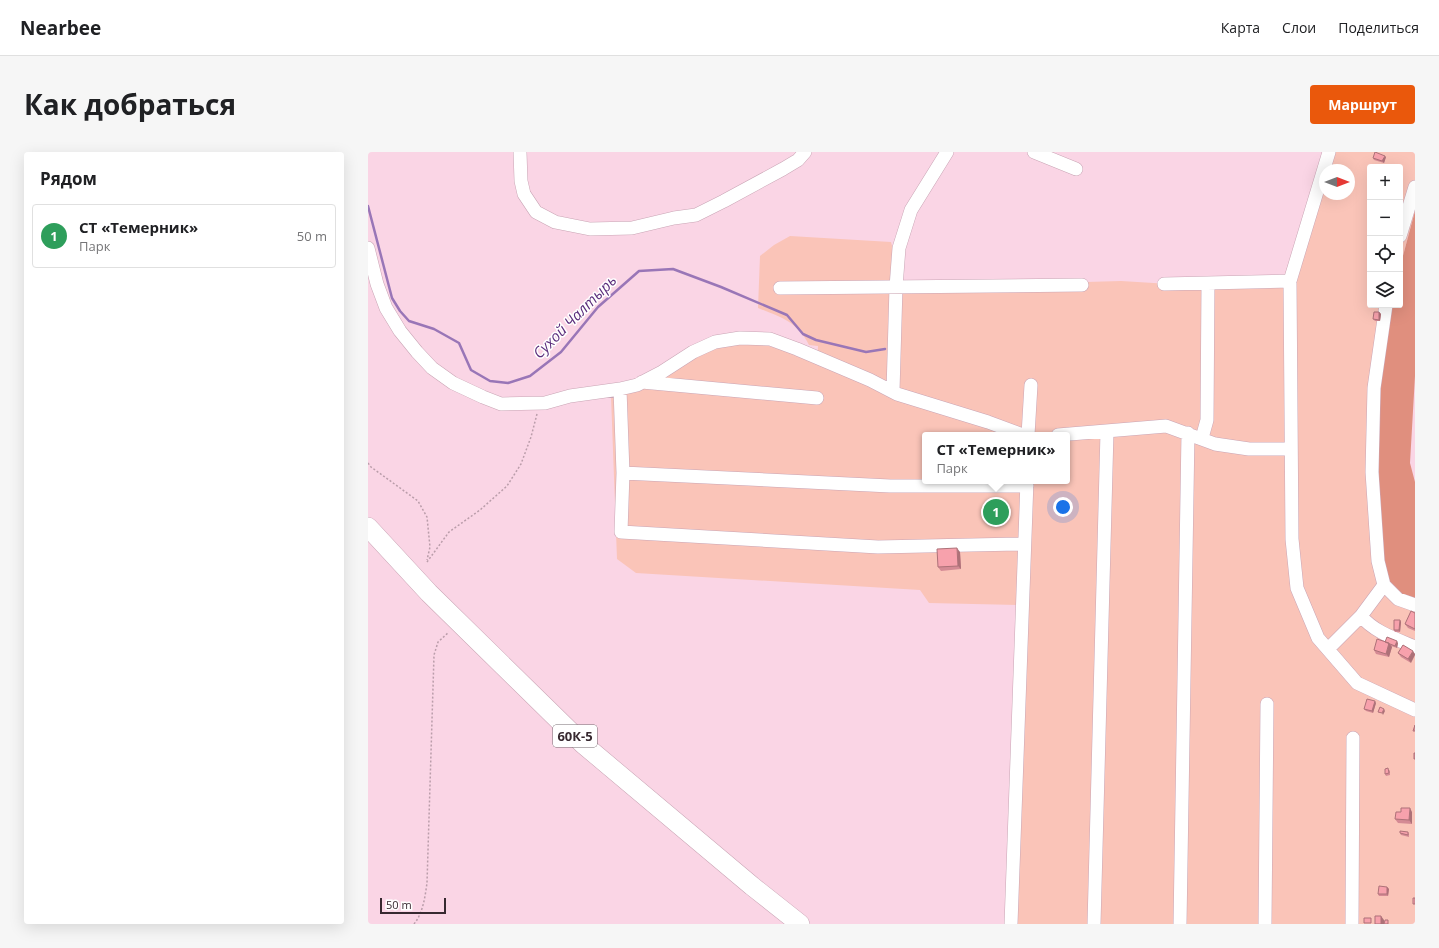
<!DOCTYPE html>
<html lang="ru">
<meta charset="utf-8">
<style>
body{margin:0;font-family:"Open Sans",sans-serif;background:#f6f6f6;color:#202124}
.controls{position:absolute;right:12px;top:12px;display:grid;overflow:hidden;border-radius:4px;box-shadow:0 4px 16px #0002}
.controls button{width:36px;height:36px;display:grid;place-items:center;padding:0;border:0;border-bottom:1px solid #e0e0e0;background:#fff;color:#202124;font:20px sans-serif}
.compass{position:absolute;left:951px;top:12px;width:36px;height:36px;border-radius:50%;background:#fff;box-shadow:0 4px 16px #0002;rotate:90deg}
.scale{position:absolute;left:12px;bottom:10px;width:66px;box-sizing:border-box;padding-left:4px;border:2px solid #372930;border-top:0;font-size:11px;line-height:14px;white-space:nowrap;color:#372930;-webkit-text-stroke:3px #fff;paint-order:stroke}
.you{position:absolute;left:695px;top:355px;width:14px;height:14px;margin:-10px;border:3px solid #fff;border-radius:50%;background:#1a73e8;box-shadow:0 0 0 6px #1a73e833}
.badge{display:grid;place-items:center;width:26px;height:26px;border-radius:50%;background:#ea580c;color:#fff;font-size:13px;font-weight:700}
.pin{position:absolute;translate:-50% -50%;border:2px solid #fff;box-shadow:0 1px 4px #0006}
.popup{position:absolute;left:554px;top:280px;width:148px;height:52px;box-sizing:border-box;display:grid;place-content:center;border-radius:4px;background:#fff;filter:drop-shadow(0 1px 3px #0005);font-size:13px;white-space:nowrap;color:#757577}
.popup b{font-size:15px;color:#202124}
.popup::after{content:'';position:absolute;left:50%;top:100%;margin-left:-8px;border:8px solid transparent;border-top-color:#fff}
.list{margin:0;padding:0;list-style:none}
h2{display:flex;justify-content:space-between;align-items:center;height:52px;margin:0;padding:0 16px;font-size:17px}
h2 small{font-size:13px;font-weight:400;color:#757577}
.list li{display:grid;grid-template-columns:26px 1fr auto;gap:12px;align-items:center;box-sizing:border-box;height:64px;margin:0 8px 8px;padding:0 8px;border:1px solid #e0e0e0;border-radius:4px}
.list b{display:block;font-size:15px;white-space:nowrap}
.list p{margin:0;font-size:13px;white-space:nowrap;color:#757577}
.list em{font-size:13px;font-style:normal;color:#757577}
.icon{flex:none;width:22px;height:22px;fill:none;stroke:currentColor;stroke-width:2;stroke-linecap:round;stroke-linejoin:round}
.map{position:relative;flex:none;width:1047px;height:772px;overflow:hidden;border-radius:4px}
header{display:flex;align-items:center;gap:24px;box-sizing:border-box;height:56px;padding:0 20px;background:#fff;border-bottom:1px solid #e0e0e0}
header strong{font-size:19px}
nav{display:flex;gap:22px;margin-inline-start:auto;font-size:14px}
.intro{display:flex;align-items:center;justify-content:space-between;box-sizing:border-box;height:96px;padding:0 24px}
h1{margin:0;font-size:28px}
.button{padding:10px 18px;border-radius:4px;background:#ea580c;color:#fff;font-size:14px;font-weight:700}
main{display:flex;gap:24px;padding:0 24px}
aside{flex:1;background:#fff;border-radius:4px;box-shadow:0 4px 16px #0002}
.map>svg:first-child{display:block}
</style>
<header>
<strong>Nearbee</strong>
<nav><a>Карта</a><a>Слои</a><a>Поделиться</a></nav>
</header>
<div class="intro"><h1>Как добраться</h1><a class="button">Маршрут</a></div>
<main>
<aside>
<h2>Рядом<small></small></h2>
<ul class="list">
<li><span class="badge" style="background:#2e9e5b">1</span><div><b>СТ «Темерник»</b><p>Парк</p></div><em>50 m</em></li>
</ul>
</aside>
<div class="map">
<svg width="1047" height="772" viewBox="0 0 1047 772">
<rect width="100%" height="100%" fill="#fad5e5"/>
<path fill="#fac4b8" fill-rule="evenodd" d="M957 0H1047V59L1032 115V15H1002V153H1022L1047 456V772H640L652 453 561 451 552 438 268 421 249 407 243 244 337 199 372 191 397 193 429 202 449 212 450 194 441 193C429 169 412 165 390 156L392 104 406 93 422 84 523 90 535 135 753 129 802 132 914 131ZM957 18H981V42H957ZM557 283H699V329H557Z"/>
<path fill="#e08f7e" d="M1047 59V224L1042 311 1047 330V457L1016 428 1009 314 1012 234 1022 153H1032V115Z"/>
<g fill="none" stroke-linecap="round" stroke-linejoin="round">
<path stroke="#9976b7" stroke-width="2.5" d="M0 54 24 146 32 159 41 169 66 177 91 191 103 218 122 229 140 231 162 224 193 200 230 155 271 119 305 117 353 135 419 163 435 182 448 188 498 200 517 197"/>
<g stroke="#c9a5b5" stroke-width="14">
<path id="minor" d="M152 0 153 29 156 42 168 60 187 70 222 77 264 76 306 66 328 63 356 49 415 17 430 8 437 0
M666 0 708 17
M961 0 922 129 924 387 929 436 950 486 989 531 1047 558
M1032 84 1047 35
M0 96 9 132 18 156 32 179 49 200 64 216 85 231 115 245 133 252 177 251 202 244 252 237 269 233 294 220 325 200 347 190 372 186 402 187 429 197 502 228 529 242 620 270 655 283
M796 132 922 129
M412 136 714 133
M1018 153 1006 236 1004 320 1010 409 1016 433 1030 447 1047 453
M274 230 449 246
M252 237 255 321 253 380 510 395 656 392
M525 239 528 135 531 96 543 58 579 0
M660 283 663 233
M690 283 798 274 847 292 881 297H923
M834 286 839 268 840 131
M255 321 522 334H659
M993 464C1006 480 1028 487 1047 495
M961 496 993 464 1016 433
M643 772 659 329
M726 772 739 280
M812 772 820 281
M897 772 899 552
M984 772 985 586"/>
</g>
<g stroke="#c9a5b5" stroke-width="20">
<path id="highway" d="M0 375 61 441 215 592 384 734 432 772"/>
</g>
<path stroke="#ba9daa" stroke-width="1.5" stroke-dasharray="2 2" stroke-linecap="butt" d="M0 311 3 315 50 349 59 365 62 395 59 408
M59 410 81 380 112 358 139 334 153 312 163 285 169 262
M46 772C55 761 57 745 59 731L66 503 70 490 81 480"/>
<use href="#minor" stroke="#fff" stroke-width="13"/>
<use href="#highway" stroke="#fff" stroke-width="19"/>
</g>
<path fill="#d48a94" d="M1018 5 1016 11 1006 8 1005 6Z
M1011 160 1013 162 1012 169H1007L1005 167Z
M592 400 593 417 573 419 570 415Z
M1047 461V479L1040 476 1037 472Z
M1032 468 1033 470 1032 480H1027L1026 478Z
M1017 490 1030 491 1029 496 1023 494 1024 495 1021 505 1008 502 1006 498Z
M1035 493 1043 511 1033 505 1030 501Z
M1008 551 1005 561 998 559 996 557Z
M1022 618V623L1018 624 1017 622Z
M1033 660H1044V672L1030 671 1027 667Z
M1040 680 1041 682V685L1033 683 1032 681Z
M1019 735 1021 737 1020 744H1011L1010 742Z"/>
<path fill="#ad7178" d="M1017 4 1018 5 1016 11 1014 9Z
M1011 160 1013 162 1012 169 1011 168Z
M589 396 592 400 593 417 590 414Z
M1032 468 1033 470 1032 480 1031 478Z
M1029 489 1030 491 1029 496 1027 494Z
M1021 491 1024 495 1021 505 1018 502Z
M1045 499 1047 502V503L1043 511 1040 507Z
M1007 549 1008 551 1005 561 1004 559Z
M1016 557 1017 559 1015 563 1014 561Z
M1042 656 1044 660V672L1041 668Z
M1019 735 1021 737 1020 744 1019 742Z
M1013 764 1016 768V772H1013Z"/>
<path fill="#f7a1ac" stroke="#ad7178" d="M1007 0 1017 4 1014 9 1005 6Z
M1006 160H1011V168L1005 167Z
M589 396 590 414 570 415 569 397Z
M1043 459 1047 461V477L1037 472Z
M1026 468H1032L1031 478H1026Z
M1019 485 1029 489 1027 494 1017 490Z
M1009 487 1021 491 1018 502 1006 498Z
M1035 493 1045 499 1040 507 1030 501Z
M999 547 1007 549 1004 559 996 557Z
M1012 555 1016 557 1014 561 1010 560Z
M1047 573V579H1045Z
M1046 601H1047V607H1046Z
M1020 616 1021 621 1017 622V617Z
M1033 656H1042L1041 668 1027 667 1028 660H1033Z
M1032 679 1040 680V683L1032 681Z
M1011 734 1019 735V742H1010Z
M1045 746H1047V752H1045Z
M1007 764H1013V772H1007Z
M996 766H1003V771H996Z
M1017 768H1020V772H1016Z"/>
<g text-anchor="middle" stroke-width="3" stroke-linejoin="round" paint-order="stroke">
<rect fill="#fff" stroke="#73696e" stroke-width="1" x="185" y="573" width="44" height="22" rx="3"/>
<g font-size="13" font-weight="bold" fill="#372930">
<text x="207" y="589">60К-5</text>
</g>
<g font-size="15" font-style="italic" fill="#5b2d7c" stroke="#fff">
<text transform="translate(207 165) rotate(-45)" y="5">Сухой Чалтырь</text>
</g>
</g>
</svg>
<div class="controls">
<button>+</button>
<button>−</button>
<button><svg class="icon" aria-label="locate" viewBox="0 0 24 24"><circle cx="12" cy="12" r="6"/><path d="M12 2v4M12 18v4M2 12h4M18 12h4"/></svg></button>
<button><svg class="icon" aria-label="layers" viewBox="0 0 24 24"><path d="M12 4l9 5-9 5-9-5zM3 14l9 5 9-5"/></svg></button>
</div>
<svg class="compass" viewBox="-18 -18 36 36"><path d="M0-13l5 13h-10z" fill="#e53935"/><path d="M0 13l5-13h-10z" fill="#757577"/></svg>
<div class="scale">50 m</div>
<div class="you"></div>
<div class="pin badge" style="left:628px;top:360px;background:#2e9e5b">1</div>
<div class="popup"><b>СТ «Темерник»</b>Парк</div>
</div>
</main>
